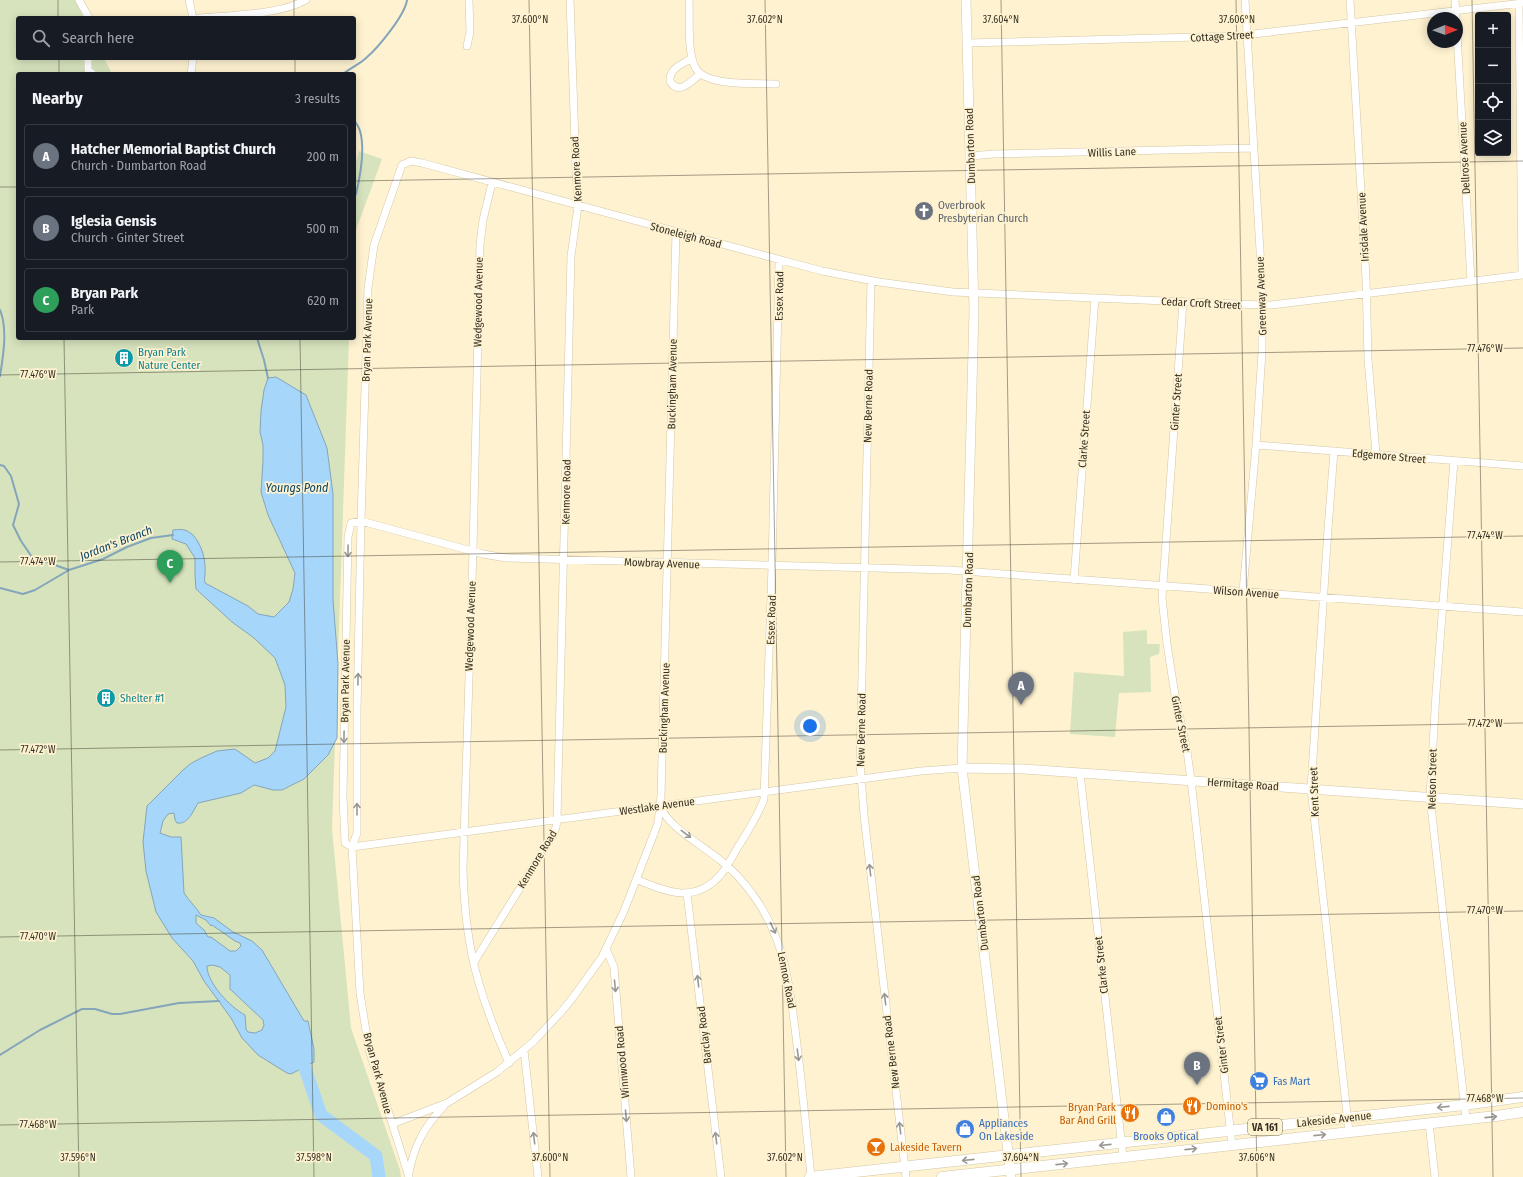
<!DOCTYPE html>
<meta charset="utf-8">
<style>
body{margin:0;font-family:"Fira Sans Condensed",sans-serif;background:#242831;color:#f1f3f6}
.controls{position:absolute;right:12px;top:12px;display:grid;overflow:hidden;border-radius:4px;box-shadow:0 2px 10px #0003}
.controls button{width:36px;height:36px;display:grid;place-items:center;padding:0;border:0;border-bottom:1px solid #363941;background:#171b24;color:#f1f3f6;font:20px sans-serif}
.compass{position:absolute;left:1427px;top:12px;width:36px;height:36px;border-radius:50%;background:#171b24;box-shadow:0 2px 10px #0003;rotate:89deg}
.you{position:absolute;left:810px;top:726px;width:14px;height:14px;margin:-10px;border:3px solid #fff;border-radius:50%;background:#1a73e8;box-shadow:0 0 0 6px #1a73e833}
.badge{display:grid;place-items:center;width:26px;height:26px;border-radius:50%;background:#ea580c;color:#fff;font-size:13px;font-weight:700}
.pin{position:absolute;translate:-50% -33px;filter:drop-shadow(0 1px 2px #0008)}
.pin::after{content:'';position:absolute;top:21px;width:14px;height:12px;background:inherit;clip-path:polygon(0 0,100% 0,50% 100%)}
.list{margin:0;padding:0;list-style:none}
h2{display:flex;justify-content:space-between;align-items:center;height:52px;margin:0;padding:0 16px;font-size:17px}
h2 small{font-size:13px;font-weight:400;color:#9ea1a6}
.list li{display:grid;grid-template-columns:26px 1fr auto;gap:12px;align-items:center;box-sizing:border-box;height:64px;margin:0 8px 8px;padding:0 8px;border:1px solid #363941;border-radius:4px}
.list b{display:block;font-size:15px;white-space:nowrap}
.list p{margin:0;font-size:13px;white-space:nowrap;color:#9ea1a6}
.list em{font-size:13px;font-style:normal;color:#9ea1a6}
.icon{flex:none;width:22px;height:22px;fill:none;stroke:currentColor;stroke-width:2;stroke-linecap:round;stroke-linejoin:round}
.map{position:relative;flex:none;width:1523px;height:1177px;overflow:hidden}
.search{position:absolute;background:#171b24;box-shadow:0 2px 10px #0003;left:16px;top:16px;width:340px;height:44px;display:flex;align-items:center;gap:10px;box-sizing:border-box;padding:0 14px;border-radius:4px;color:#9ea1a6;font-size:15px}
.panel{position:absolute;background:#171b24;box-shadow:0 2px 10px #0003;left:16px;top:72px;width:340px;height:268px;border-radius:4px}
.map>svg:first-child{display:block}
</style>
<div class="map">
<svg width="1523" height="1177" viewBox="0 0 1523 1177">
<rect width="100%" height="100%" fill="#fef2d0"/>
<path fill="#d7e3bd" d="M0 0H75L84 18H18V58H104L112 74H18V338H349L332 829 351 1028 400 1170 401 1177H0Z
M359 151 382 159 354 235V161L356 162Z
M1147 630V644H1160L1159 654 1150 657 1151 692 1119 693 1115 737 1070 734 1074 672 1124 676 1123 632Z"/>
<path fill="#a6d7fa" stroke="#84a5ba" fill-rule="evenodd" d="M276 377 306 395 327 448 333 494V600L338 664 337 738 328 755 304 779 282 790H273L254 785 241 793 198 803C193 811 188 825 177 823L175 820 174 813 168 814 163 821 160 833 171 837H181L184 893C189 901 196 907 201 915L214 918 233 932 252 941 262 950 304 1021H308L314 1049V1062L291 1074 287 1073 258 1055 242 1038 231 1018 204 981 193 961 172 938 156 912 146 871 143 842 147 806 182 771 190 764 201 758 217 751 235 749 255 763 268 758 275 751 286 707 285 685 275 658 254 638 232 622 196 589 195 575V558L186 544 172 539 173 530C182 529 186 529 193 535 202 545 206 560 205 574 205 577 204 579 205 583L248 606 258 614 274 617 289 602 293 589 295 573 268 515 261 492 263 461V445L260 432 261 411 264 390 268 378ZM196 915 206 920 211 926 212 925 235 941 240 943 241 946 236 951H230L211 937H208L204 930 196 923ZM212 965 220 967 230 975V989L263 1020 264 1025 262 1030 255 1033 248 1032 246 1029 245 1015C230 1007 207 983 207 966Z"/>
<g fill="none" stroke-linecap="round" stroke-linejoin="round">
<path stroke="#84a5ba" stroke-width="2" d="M343 74C350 68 360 64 366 58 378 48 405 15 407 0
M354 120C356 123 359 127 360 131 365 148 360 177 356 194L354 195
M0 310C8 329 3 357 0 376
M257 338 264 360 268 378
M0 465 4 466 11 476 19 504 13 525 21 541 32 557 69 570
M0 588 23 594 35 590 69 570 103 559 127 547 151 538 173 535
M0 1055 40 1030 82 1009H95L112 1014H120L179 1003 219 1001"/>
<path stroke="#a6d7fa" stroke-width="13" d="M305 1068 321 1115 376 1156 379 1177"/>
<g stroke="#d3c7a6" stroke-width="8">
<path id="street" d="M79 0 89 18
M189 0 193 18
M689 0C690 18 687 51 695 67 704 87 756 83 776 84
M1350 0 1366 278 1368 359 1376 454
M1455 0 1456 18
M1519 3 1522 275
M199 18C231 15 279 15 306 0
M1457 34 1471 281
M967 43 1236 36 1523 3
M467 46 470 32 469 0
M88 58V70L93 74
M692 58C683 64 669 68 670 81 678 96 692 81 700 74
M191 74 193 58
M970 156 994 154 1253 148
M492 183 483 220 480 244 473 550 463 870C464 907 468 945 478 980 486 1008 497 1036 509 1063
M871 281 860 762 864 815 906 1177
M1183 302 1162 598 1167 644 1175 695 1187 751 1191 780 1232 1145
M1256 445 1523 466
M1334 451 1328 529 1311 788 1349 1132
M1454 461 1436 693 1430 797 1466 1119
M1074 580 1095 298
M1243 591 1256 445 1262 352V284L1245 0
M1080 773 1123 1157
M660 806C669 828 702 845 720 860 733 870 744 882 753 895 788 942 791 998 798 1053 803 1095 807 1136 811 1177
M352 847 345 843 343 796 348 537 351 523 361 521 483 554 506 558 949 570 1523 612
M352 847 921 771 962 768
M636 879C667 893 697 904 722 873 728 865 733 856 738 847 748 831 758 816 764 799L772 566 779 260
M687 894 721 1177
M606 949 614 967 631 1177
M474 962 553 835 556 827 557 820 571 256 578 206 576 171 570 0
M524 1050 538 1177
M1429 1123 1435 1177
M392 1124 447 1103 497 1072 533 1042 562 1011 574 996 602 957 624 911 658 823 661 796 676 232
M409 1173C414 1146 424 1127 444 1106
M409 1177 369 1050 360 993 352 847 357 833V711L361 521 368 288 374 245 402 165 411 161 422 163 822 271 879 282 953 292 1262 305H1271L1523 275"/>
</g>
<g stroke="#d3c7a6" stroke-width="10">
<path id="secondary" d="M966 0 974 311 962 768 1011 1177
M962 768 1024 769 1523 804"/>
</g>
<g stroke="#d3c7a6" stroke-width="11">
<path id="primary" d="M810 1177 1464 1105 1523 1097
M942 1177 1496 1116 1523 1112"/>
</g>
<use href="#street" stroke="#fff" stroke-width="7"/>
<use href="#secondary" stroke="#fff" stroke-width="9"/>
<use href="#primary" stroke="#fff" stroke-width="10"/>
</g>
<defs><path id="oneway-shaft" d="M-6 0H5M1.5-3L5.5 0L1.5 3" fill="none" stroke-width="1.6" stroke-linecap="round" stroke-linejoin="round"/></defs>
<g stroke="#9a9891">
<use href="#oneway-shaft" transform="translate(348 551) rotate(91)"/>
<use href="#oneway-shaft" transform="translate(358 679) rotate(-89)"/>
<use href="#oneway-shaft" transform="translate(344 737) rotate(91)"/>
<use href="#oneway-shaft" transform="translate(357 809) rotate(-90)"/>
<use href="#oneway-shaft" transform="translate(686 834) rotate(37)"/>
<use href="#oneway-shaft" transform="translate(870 870) rotate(-97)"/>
<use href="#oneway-shaft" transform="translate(773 928) rotate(65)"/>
<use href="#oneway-shaft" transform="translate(698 981) rotate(-97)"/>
<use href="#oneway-shaft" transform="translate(615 986) rotate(85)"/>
<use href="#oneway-shaft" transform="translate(885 999) rotate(-97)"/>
<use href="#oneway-shaft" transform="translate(798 1055) rotate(83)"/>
<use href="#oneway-shaft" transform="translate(1443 1107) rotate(174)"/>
<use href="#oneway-shaft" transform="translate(626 1116) rotate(85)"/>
<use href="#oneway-shaft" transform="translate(1491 1117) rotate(-6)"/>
<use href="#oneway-shaft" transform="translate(900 1128) rotate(-97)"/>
<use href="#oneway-shaft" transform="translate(1320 1135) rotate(-6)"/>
<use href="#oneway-shaft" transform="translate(534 1138) rotate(-97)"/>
<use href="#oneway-shaft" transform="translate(716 1138) rotate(-97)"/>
<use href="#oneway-shaft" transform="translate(1105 1145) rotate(174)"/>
<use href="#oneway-shaft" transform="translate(1191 1149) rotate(-6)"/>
<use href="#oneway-shaft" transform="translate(968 1160) rotate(174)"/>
<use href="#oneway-shaft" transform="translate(1062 1164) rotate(-6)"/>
</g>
<path fill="none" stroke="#353023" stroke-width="1" stroke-opacity="0.45" d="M58 0V18M294 0V18M529 0 550 1177M765 0 786 1177M1001 0 1021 1177M1236 0 1257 1177M1472 0 1493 1177M59 58V74M295 58V74M354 181 1523 161M0 187H18M64 338 79 1177M300 338 314 1177M0 375 1523 348M0 562 1523 536M0 750 1523 723M0 937 1523 911M0 1125 1523 1098"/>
<defs>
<g id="church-disc" transform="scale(1)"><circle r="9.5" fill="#6b7280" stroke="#fef2d0"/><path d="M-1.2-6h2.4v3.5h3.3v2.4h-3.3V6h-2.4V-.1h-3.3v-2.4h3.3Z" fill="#fff"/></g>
<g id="building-disc" transform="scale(1)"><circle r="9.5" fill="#0f9aa8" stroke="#fef2d0"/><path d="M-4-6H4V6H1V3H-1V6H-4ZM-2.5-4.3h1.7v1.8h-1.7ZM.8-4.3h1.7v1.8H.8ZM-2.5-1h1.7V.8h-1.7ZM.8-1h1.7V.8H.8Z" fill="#fff"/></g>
<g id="supermarket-disc" transform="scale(1)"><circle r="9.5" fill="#3f7fe0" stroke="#fef2d0"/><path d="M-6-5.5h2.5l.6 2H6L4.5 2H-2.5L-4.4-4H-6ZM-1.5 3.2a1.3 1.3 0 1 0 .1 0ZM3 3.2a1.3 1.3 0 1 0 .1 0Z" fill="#fff"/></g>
<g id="restaurant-disc" transform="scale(1)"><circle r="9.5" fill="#e8710a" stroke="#fef2d0"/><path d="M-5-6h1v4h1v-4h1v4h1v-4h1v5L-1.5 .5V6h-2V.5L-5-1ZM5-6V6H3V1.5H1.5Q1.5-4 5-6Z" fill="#fff"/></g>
<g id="shop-disc" transform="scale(1)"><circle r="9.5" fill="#3f7fe0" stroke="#fef2d0"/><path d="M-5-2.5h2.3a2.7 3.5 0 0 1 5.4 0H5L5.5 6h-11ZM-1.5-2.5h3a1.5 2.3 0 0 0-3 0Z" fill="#fff"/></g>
<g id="bar-disc" transform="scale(1)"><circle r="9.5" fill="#e8710a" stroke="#fef2d0"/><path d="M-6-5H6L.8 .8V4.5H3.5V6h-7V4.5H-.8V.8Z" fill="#fff"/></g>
</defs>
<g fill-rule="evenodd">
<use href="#church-disc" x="924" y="211"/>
<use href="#building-disc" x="124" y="358"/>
<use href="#building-disc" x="106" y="698"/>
<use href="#supermarket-disc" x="1259" y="1081"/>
<use href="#restaurant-disc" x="1192" y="1106"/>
<use href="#restaurant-disc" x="1130" y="1113"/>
<use href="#shop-disc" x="1166" y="1117"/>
<use href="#shop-disc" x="965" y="1129"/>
<use href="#bar-disc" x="876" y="1147"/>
</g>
<g text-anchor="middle" stroke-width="3.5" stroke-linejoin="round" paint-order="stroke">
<rect fill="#fef2d0" stroke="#716a57" stroke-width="1" x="1248" y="1119" width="34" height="16" rx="3"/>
<g font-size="10" font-weight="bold" fill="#353023">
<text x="1265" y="1131">VA 161</text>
</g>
<g font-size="11" fill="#353023" stroke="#fef2d0">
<text transform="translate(1222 36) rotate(-3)" y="4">Cottage Street</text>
<text transform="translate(970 146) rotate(-92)" y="4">Dumbarton Road</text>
<text transform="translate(1112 152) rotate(-2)" y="4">Willis Lane</text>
<text transform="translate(1464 158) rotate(-93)" y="4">Dellrose Avenue</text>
<text transform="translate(576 169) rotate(-93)" y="4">Kenmore Road</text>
<text transform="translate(1363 227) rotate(-93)" y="4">Irisdale Avenue</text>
<text transform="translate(686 235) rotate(15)" y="4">Stoneleigh Road</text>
<text transform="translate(779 296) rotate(-89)" y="4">Essex Road</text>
<text transform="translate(1261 296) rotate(-92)" y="4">Greenway Avenue</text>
<text transform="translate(478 302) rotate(-89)" y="4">Wedgewood Avenue</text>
<text transform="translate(1201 303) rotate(3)" y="4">Cedar Croft Street</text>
<text transform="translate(367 340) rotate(-88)" y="4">Bryan Park Avenue</text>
<text transform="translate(672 384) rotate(-89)" y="4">Buckingham Avenue</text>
<text transform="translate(1176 402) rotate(-86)" y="4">Ginter Street</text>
<text transform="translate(868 406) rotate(-89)" y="4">New Berne Road</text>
<text transform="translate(1084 439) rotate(-86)" y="4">Clarke Street</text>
<text transform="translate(1389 456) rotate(5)" y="4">Edgemore Street</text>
<text transform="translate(566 492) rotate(-89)" y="4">Kenmore Road</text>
<text transform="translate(662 563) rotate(2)" y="4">Mowbray Avenue</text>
<text transform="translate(968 590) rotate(-88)" y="4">Dumbarton Road</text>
<text transform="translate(1246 592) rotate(4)" y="4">Wilson Avenue</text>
<text transform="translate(771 620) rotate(-88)" y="4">Essex Road</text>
<text transform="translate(470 626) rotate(-88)" y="4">Wedgewood Avenue</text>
<text transform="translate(345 681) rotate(-89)" y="4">Bryan Park Avenue</text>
<text transform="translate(664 708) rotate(-88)" y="4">Buckingham Avenue</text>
<text transform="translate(1181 724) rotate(78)" y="4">Ginter Street</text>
<text transform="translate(861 730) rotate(-89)" y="4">New Berne Road</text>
<text transform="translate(1432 779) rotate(-89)" y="4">Nelson Street</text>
<text transform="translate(1243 784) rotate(4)" y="4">Hermitage Road</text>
<text transform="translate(1314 792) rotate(-92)" y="4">Kent Street</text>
<text transform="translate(657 806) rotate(-8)" y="4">Westlake Avenue</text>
<text transform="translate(537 859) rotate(-59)" y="4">Kenmore Road</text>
<text transform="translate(980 913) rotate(-97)" y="4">Dumbarton Road</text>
<text transform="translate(1101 965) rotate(-96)" y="4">Clarke Street</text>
<text transform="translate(787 980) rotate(79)" y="4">Lennox Road</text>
<text transform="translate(704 1035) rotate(-97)" y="4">Barclay Road</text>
<text transform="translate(1221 1045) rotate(-97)" y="4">Ginter Street</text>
<text transform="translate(891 1052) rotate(-97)" y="4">New Berne Road</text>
<text transform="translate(622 1062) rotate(-95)" y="4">Winnwood Road</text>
<text transform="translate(378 1073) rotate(75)" y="4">Bryan Park Avenue</text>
<text transform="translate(1334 1119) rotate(-6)" y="4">Lakeside Avenue</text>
</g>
<g font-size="11" fill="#5b616d" stroke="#fef2d0" text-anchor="start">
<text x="938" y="209">Overbrook<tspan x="938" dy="13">Presbyterian Church</tspan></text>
</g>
<g font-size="11" fill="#0d838f" stroke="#fef2d0" text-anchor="start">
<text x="138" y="356">Bryan Park<tspan x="138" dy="13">Nature Center</tspan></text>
<text x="120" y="702">Shelter #1</text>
</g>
<g font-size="11" fill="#366cbe" stroke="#fef2d0" text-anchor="start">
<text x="1273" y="1085">Fas Mart</text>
<text x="979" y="1127">Appliances<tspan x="979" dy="13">On Lakeside</tspan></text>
<text x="1166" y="1140" text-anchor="middle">Brooks Optical</text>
</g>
<g font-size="11" fill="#c56008" stroke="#fef2d0" text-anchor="start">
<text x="1206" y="1110">Domino's</text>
<text x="1116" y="1111" text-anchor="end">Bryan Park<tspan x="1116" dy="13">Bar And Grill</tspan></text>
<text x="890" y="1151">Lakeside Tavern</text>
</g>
<g font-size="12" font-style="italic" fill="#084566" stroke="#fef2d0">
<text x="297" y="492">Youngs Pond</text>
<text transform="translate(116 543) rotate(-21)" y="4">Jordan's Branch</text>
</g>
</g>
<g font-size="10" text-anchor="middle" fill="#353023" stroke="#fef2d0" stroke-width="3.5" stroke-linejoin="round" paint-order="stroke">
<text x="530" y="23">37.600°N</text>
<text x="765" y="23">37.602°N</text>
<text x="1001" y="23">37.604°N</text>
<text x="1237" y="23">37.606°N</text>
<text x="1485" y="352">77.476°W</text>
<text x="38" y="378">77.476°W</text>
<text x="1485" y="539">77.474°W</text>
<text x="38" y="565">77.474°W</text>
<text x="1485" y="727">77.472°W</text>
<text x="38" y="753">77.472°W</text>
<text x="1485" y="914">77.470°W</text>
<text x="38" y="940">77.470°W</text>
<text x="1485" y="1102">77.468°W</text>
<text x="38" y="1128">77.468°W</text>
<text x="78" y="1161">37.596°N</text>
<text x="314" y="1161">37.598°N</text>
<text x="550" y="1161">37.600°N</text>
<text x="785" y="1161">37.602°N</text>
<text x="1021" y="1161">37.604°N</text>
<text x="1257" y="1161">37.606°N</text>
</g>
</svg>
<div class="controls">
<button>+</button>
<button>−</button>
<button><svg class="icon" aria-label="locate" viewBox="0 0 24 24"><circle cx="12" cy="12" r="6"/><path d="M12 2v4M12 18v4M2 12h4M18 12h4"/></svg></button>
<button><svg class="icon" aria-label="layers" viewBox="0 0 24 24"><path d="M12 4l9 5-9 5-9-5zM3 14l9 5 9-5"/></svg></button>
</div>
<svg class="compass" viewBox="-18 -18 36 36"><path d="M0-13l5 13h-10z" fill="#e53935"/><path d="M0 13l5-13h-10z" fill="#9ea1a6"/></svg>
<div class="you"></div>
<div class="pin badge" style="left:1021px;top:705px;background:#6b7280">A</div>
<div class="pin badge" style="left:1197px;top:1085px;background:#6b7280">B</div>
<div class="pin badge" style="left:170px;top:583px;background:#2e9e5b">C</div>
<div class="search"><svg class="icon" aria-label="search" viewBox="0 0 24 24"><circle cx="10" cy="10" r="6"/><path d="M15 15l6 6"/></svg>Search here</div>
<section class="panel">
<h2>Nearby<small>3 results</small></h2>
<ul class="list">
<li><span class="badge" style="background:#6b7280">A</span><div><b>Hatcher Memorial Baptist Church</b><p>Church · Dumbarton Road</p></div><em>200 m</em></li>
<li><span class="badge" style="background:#6b7280">B</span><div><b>Iglesia Gensis</b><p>Church · Ginter Street</p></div><em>500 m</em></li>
<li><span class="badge" style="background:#2e9e5b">C</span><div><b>Bryan Park</b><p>Park</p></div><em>620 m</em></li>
</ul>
</section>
</div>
